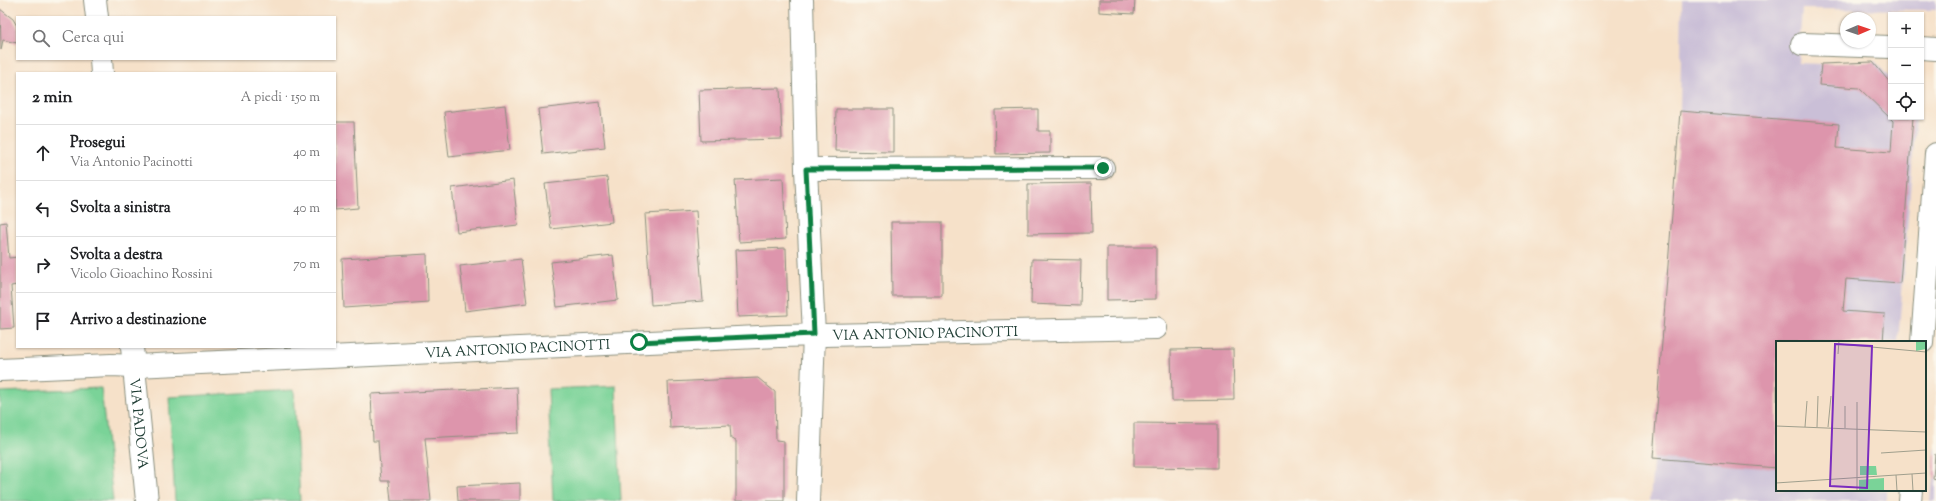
<!DOCTYPE html>
<html lang="it">
<meta charset="utf-8">
<style>
body{margin:0;font-family:"Sorts Mill Goudy",serif;background:#f6f6f6;color:#202124}
.controls{position:absolute;right:12px;top:12px;display:grid;overflow:hidden;border-radius:0px;box-shadow:0 1px 3px #0004}
.controls button{width:36px;height:36px;display:grid;place-items:center;padding:0;border:0;border-bottom:1px solid #e0e0e0;background:#fff;color:#202124;font:20px sans-serif}
.compass{position:absolute;left:1840px;top:12px;width:36px;height:36px;border-radius:50%;background:#fff;box-shadow:0 1px 3px #0004;rotate:88deg}
.stop{position:absolute;width:12px;height:12px;margin:-9px;border:3px solid #0b8043;border-radius:50%;background:#fff}
.stop.end{background:#0b8043;border-color:#fff;box-shadow:0 1px 4px #0008}
.list{margin:0;padding:0;list-style:none}
h2{display:flex;justify-content:space-between;align-items:center;height:52px;margin:0;padding:0 16px;font-size:17px}
h2 small{font-size:13px;font-weight:400;color:#757577}
.list li{display:grid;grid-template-columns:26px 1fr auto;gap:12px;align-items:center;box-sizing:border-box;height:56px;padding:0 16px;border-top:1px solid #e0e0e0}
.list b{display:block;font-size:15px;white-space:nowrap}
.list p{margin:0;font-size:13px;white-space:nowrap;color:#757577}
.list em{font-size:13px;font-style:normal;color:#757577}
.icon{flex:none;width:22px;height:22px;fill:none;stroke:currentColor;stroke-width:2;stroke-linecap:round;stroke-linejoin:round}
.map{position:relative;flex:none;width:1936px;height:501px;overflow:hidden}
.search{position:absolute;background:#fff;box-shadow:0 1px 3px #0004;left:16px;top:16px;width:320px;height:44px;display:flex;align-items:center;gap:10px;box-sizing:border-box;padding:0 14px;border-radius:0px;color:#757577;font-size:15px}
.panel{position:absolute;background:#fff;box-shadow:0 1px 3px #0004;left:16px;top:72px;width:320px;height:276px;border-radius:0px}
.map>svg:first-child{display:block}
</style>
<div class="map">
<svg width="1936" height="501" viewBox="0 0 1936 501">
<rect width="100%" height="100%" fill="#fbf7ec"/>
<filter id="ink" filterUnits="userSpaceOnUse"><feTurbulence type="fractalNoise" baseFrequency=".025" numOctaves="2"/><feDisplacementMap in="SourceGraphic" scale="8" xChannelSelector="R" yChannelSelector="G"/><feConvolveMatrix kernelMatrix="1 2 1 2 8 2 1 2 1" color-interpolation-filters="sRGB"/></filter>
<filter id="wash" filterUnits="userSpaceOnUse"><feTurbulence type="fractalNoise" baseFrequency=".012" numOctaves="4" result="noise"/><feDisplacementMap in="SourceGraphic" scale="16" xChannelSelector="R" yChannelSelector="G"/><feGaussianBlur stdDeviation="0.9" result="paint"/><feColorMatrix in="noise" values="0 0 0 0 0 0 0 0 0 0 0 0 0 0 0 0 0 1.4 0 .05"/><feComposite in="paint" operator="in"/></filter>
<g filter="url(#wash)">
<rect width="100%" height="100%" fill="#f6e1c9"/>
<path fill="#cabfd7" d="M1682 0H1936V10L1802 9 1798 63 1821 64 1873 62 1874 60 1891 80V117H1916L1898 342H1777V490H1886V501H1650L1680 111Z
M1936 441V501H1931L1933 478Z"/>
<path fill="#7ad398" stroke="#4c8866" d="M616 386 621 501H553L548 389Z
M101 388 113 501H0V392Z
M294 390 300 501H175L169 397Z"/>
<g id="blocks">
<path fill="#dd95ac" d="M1099 0H1135L1134 14 1099 12Z
M0 9 13 19 17 26V43L3 40 1 50Z
M1873 62 1891 84V117H1913L1900 283 1846 279 1843 311 1885 314 1883 342H1777V468L1653 458 1680 111 1839 124 1837 148 1891 152 1893 121 1859 88 1819 85 1821 64Z
M780 88 782 139 701 141 699 90Z
M600 102 605 147 543 154 538 109Z
M505 105 510 150 449 157 444 112Z
M836 109H893V152L835 151Z
M1038 109V131H1050V153L996 154 995 110Z
M335 122H354L358 208 335 210Z
M607 177 612 222 551 229 545 184Z
M783 178 786 239 739 242 735 180Z
M513 180 518 225 457 232 452 188Z
M1091 183 1092 233 1028 234V184Z
M696 211 703 301 651 305 645 214Z
M6 222 9 258 17 257V285L11 286 14 328 0 329V223Z
M891 222H942V296H892Z
M1107 247H1156V299L1107 300Z
M786 248 788 315 738 317 735 250Z
M427 254 428 302 344 308 342 259Z
M613 255 618 300 557 307 551 262Z
M521 259 527 303 465 311 460 266Z
M1032 259 1081 260 1080 306 1031 304Z
M1233 349 1234 400 1172 401 1171 350Z
M758 378 775 392 776 440 784 441V501H736V441L731 439 730 425 670 428 668 382Z
M517 387 519 433 425 438 431 501H391L389 481H381L378 441H373L371 394Z
M1134 423 1217 424V468L1134 467Z
M1935 454H1936V479L1933 478Z
M520 483V501H458L457 486Z"/>
</g>
</g>
<g filter="url(#ink)">
<use href="#blocks" fill-opacity="0" stroke="#8a8f7e" stroke-width="1"/>
<g fill="none" stroke-linecap="round" stroke-linejoin="round">
<g stroke="#8a8f7e" stroke-width="24">
<g id="minor">
<path d="M95 0 97 17"/>
<path d="M802 0 806 169 814 334 808 501"/>
<path d="M1802 44 1891 47"/>
<path d="M1921 48 1936 49"/>
<path d="M101 59 102 73"/>
<path d="M806 169 1103 168"/>
<path d="M1922 342 1936 154"/>
<path id="s1" d="M132 347 147 501"/>
<path id="s2" d="M0 370 111 365 135 366 779 336 1156 328"/>
<path d="M1910 501 1911 490"/>
</g>
</g>
<use href="#minor" stroke="#fff" stroke-width="22"/>
</g>
</g>
<g fill="none" stroke-linecap="round" stroke-linejoin="round" filter="url(#ink)">
<path stroke="#0b8043" stroke-width="5" d="M639 342 814 334 806 169 1103 168"/>
</g>
<g text-anchor="middle" stroke-width="3" stroke-linejoin="round" paint-order="stroke">
<g font-size="14" fill="#1f3d34" stroke="#fbf7ec">
<text dy="5" stroke="none"><textPath href="#s2" startOffset="926">VIA ANTONIO PACINOTTI</textPath></text>
<text dy="5" stroke="none"><textPath href="#s2" startOffset="518">VIA ANTONIO PACINOTTI</textPath></text>
<text dy="5" stroke="none"><textPath href="#s1" startOffset="77">VIA PADOVA</textPath></text>
</g>
</g>
<g transform="translate(1776 341)">
<rect width="150" height="150" fill="#f6e1c9"/>
<path d="M140 0H150V8L140 10ZM84 125H100L101 134H84ZM108 137V150H83V139Z" fill="#7ad398"/>
<path fill="none" stroke="#a09f8d" stroke-width="1" d="M63 3 150 11M62 13 63 0M81 61V150M0 85 150 91M29 86 31 60M41 86 42 55M52 86 55 55M69 87V65M105 112 150 109M136 133 137 150M120 134 121 150M0 142 150 132"/>
<path fill="#7b2cbf" fill-opacity="0.15" stroke="#7b2cbf" stroke-width="2" d="M59 3 96 5 91 147 54 145Z"/>
<rect width="150" height="150" fill="none" stroke="#1f3d34" stroke-width="2"/>
</g>
</svg>
<div class="controls">
<button>+</button>
<button>−</button>
<button><svg class="icon" aria-label="locate" viewBox="0 0 24 24"><circle cx="12" cy="12" r="6"/><path d="M12 2v4M12 18v4M2 12h4M18 12h4"/></svg></button>
</div>
<svg class="compass" viewBox="-18 -18 36 36"><path d="M0-13l5 13h-10z" fill="#e53935"/><path d="M0 13l5-13h-10z" fill="#757577"/></svg>
<div class="stop" style="left:639px;top:342px"></div>
<div class="stop end" style="left:1103px;top:168px"></div>
<div class="search"><svg class="icon" aria-label="search" viewBox="0 0 24 24"><circle cx="10" cy="10" r="6"/><path d="M15 15l6 6"/></svg>Cerca qui</div>
<section class="panel">
<h2>2 min<small>A piedi · 150 m</small></h2>
<ul class="list">
<li><svg class="icon" aria-label="ahead" viewBox="0 0 24 24"><path d="M12 20V5M6 11l6-6 6 6"/></svg><div><b>Prosegui</b><p>Via Antonio Pacinotti</p></div><em>40 m</em></li>
<li><svg class="icon" aria-label="left" viewBox="0 0 24 24"><path d="M17 20v-9H6M10 6l-5 5 5 5"/></svg><div><b>Svolta a sinistra</b></div><em>40 m</em></li>
<li><svg class="icon" aria-label="right" viewBox="0 0 24 24"><path d="M7 20v-9h11M14 6l5 5-5 5"/></svg><div><b>Svolta a destra</b><p>Vicolo Gioachino Rossini</p></div><em>70 m</em></li>
<li><svg class="icon" aria-label="arrive" viewBox="0 0 24 24"><path d="M6 21V4h12l-3 4 3 4H6"/></svg><div><b>Arrivo a destinazione</b></div></li>
</ul>
</section>
</div>
